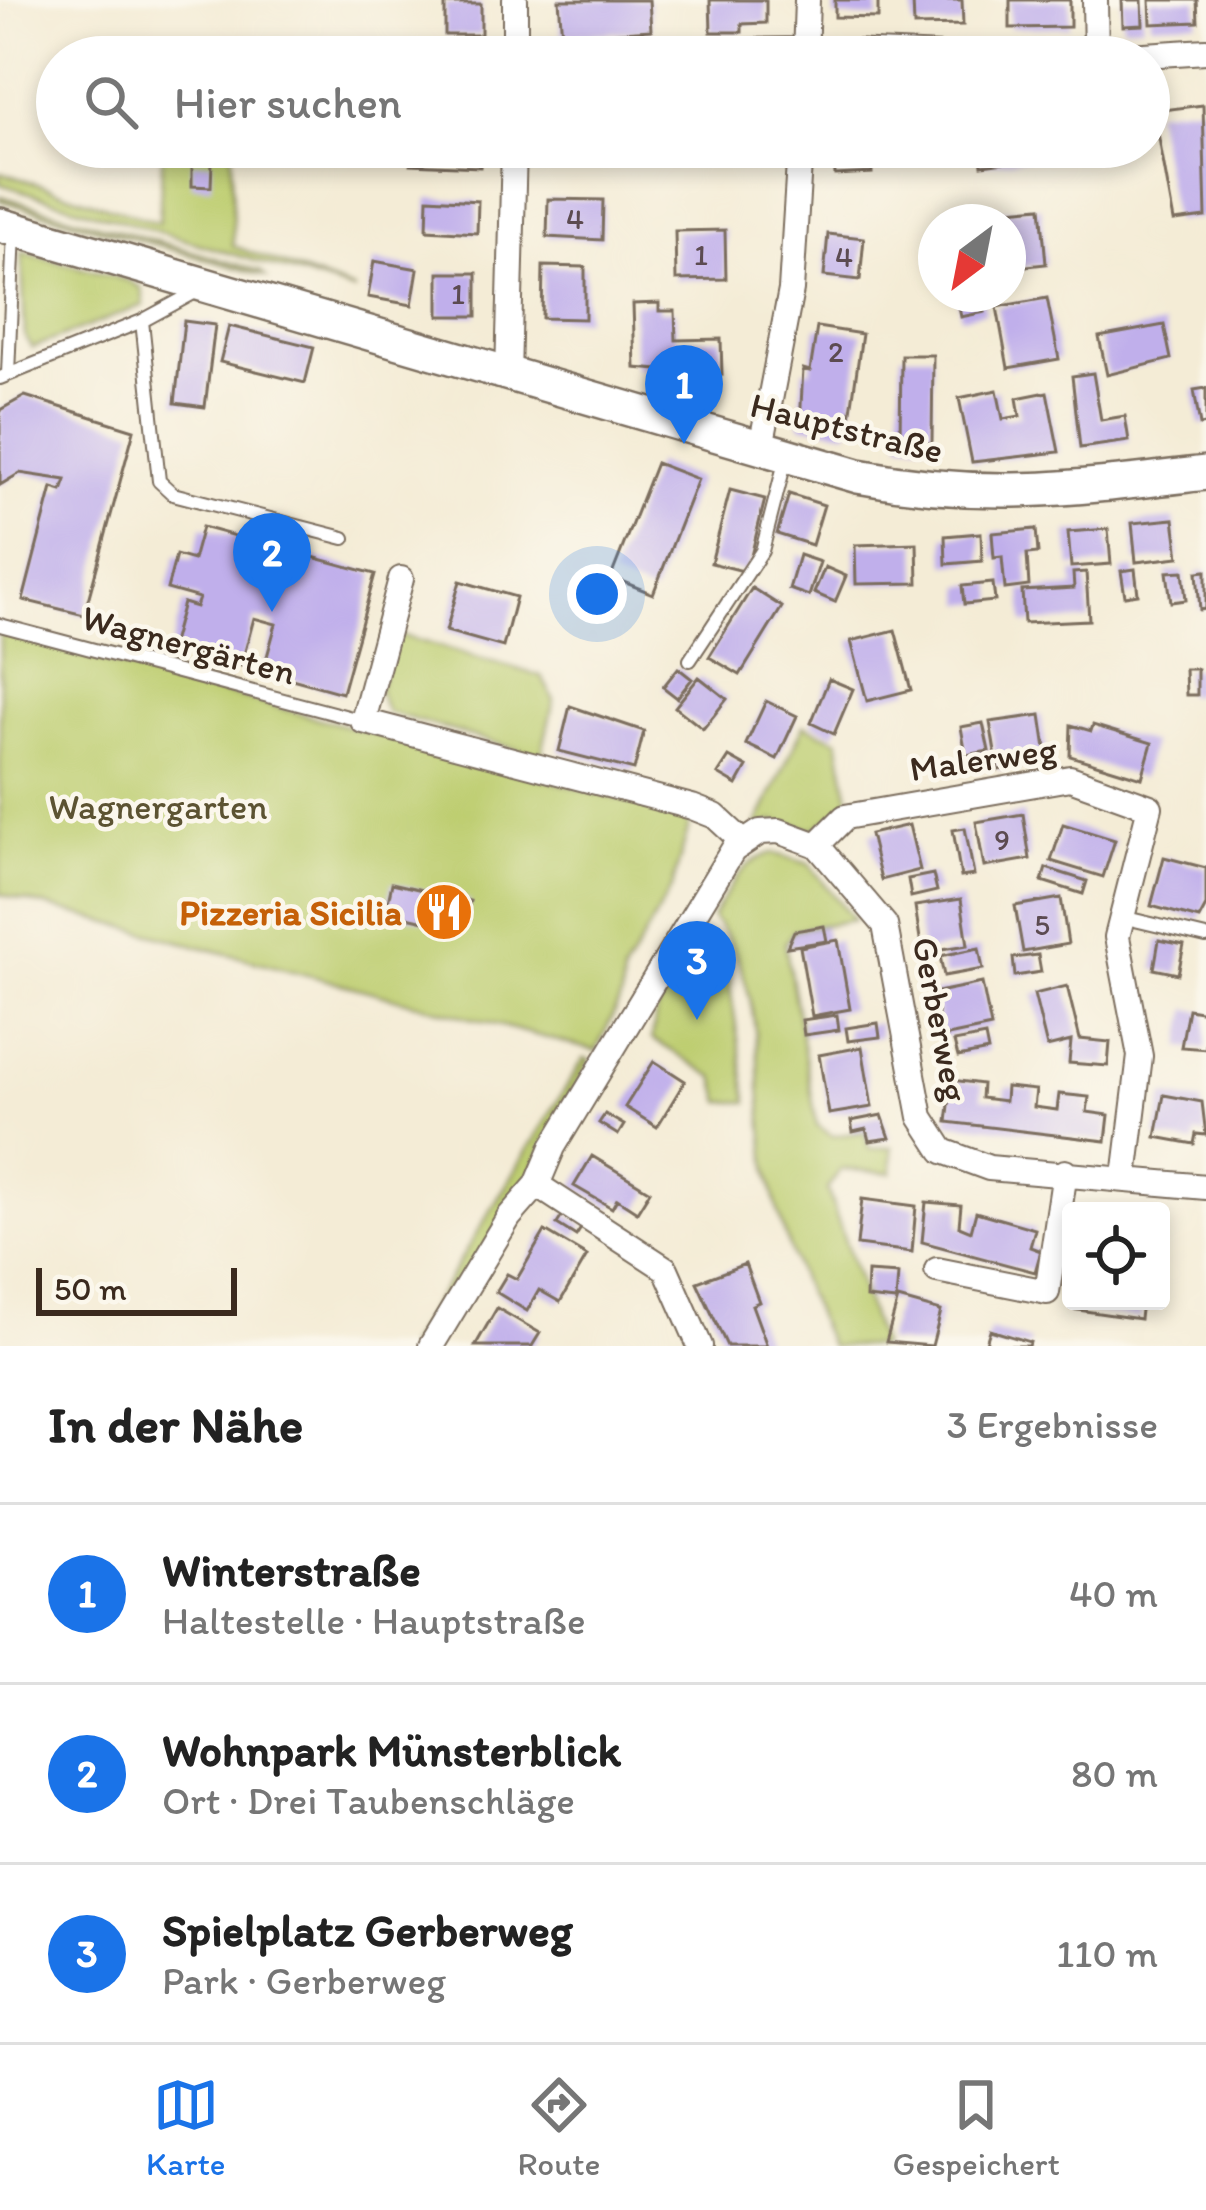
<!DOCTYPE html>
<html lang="de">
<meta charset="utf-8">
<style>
body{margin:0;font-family:Itim,sans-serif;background:#f2f2f2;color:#222}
.controls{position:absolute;right:36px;bottom:36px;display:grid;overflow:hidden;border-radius:12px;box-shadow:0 6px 18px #0003}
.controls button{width:108px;height:108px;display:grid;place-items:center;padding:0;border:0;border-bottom:3px solid #e0e0e0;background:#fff;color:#222;font:60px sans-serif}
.compass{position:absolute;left:918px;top:204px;width:108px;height:108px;border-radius:50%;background:#fff;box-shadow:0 6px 18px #0003;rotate:212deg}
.scale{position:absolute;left:36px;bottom:30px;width:201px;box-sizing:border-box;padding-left:12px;border:6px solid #3b2a1e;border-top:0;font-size:33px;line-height:42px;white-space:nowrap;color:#3b2a1e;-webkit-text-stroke:9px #fbf7ec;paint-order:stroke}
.you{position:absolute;left:597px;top:594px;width:42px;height:42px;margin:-30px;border:9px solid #fff;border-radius:50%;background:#1a73e8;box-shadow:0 0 0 18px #1a73e833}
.badge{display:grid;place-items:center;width:78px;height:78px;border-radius:50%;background:#1a73e8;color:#fff;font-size:39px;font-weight:700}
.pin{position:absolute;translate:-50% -99px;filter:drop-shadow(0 3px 6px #0008)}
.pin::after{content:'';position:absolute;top:63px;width:42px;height:36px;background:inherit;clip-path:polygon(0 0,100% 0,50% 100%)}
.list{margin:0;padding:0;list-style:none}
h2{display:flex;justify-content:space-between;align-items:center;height:156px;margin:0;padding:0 48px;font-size:51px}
h2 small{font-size:39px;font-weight:400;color:#767676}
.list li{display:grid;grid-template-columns:78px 1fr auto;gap:36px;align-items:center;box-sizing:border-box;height:180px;padding:0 48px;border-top:3px solid #e0e0e0}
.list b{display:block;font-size:45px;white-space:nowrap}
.list p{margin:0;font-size:39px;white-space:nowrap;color:#767676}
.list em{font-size:39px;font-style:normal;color:#767676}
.icon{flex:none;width:66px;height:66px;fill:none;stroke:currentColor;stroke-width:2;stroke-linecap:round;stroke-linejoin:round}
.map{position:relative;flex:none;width:1206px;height:1346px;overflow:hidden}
.search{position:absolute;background:#fff;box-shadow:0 6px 18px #0003;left:36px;right:36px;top:36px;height:132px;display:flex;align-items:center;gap:30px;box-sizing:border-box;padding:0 42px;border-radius:66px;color:#767676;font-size:45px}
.sheet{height:696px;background:#fff}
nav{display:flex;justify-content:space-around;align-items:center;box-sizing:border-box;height:168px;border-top:3px solid #e0e0e0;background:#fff;font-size:33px;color:#767676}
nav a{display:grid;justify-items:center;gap:6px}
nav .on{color:#1a73e8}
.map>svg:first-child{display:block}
</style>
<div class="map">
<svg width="1206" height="1346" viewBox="0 0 1206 1346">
<rect width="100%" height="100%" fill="#fbf7ec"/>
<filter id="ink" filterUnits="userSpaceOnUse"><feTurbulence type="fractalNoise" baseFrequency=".00833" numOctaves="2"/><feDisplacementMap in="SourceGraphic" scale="24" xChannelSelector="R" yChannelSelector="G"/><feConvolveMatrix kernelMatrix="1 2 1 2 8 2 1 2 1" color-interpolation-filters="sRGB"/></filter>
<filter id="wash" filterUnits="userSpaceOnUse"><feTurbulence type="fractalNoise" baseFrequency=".004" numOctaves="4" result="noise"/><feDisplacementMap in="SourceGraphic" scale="48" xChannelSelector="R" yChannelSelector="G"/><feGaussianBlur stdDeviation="2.7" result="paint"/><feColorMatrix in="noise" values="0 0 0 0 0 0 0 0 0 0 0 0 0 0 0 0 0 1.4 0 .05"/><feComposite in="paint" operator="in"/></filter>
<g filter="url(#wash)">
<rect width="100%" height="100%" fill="#f4ecd6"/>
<path fill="#bdcd6f" stroke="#7c7c46" stroke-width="3" d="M163 147H232L233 246 355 291 0 184V172L159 223Z
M0 196 260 271 265 276 0 200Z
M22 252 129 281 142 289 144 305 32 348 25 337Z
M0 633 685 817 689 826 672 887 623 974 621 998 596 1051 0 894Z
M396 634 541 676 554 700 541 756 387 712 378 691Z
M804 725 838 740 850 804 814 829 773 821 755 829Z
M773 853 809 864 854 920 794 930 785 943 817 1125 832 1136 865 1132 869 1149 892 1147V1173L841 1169 827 1189 881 1346H830C801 1286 776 1221 766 1155 755 1078 766 979 712 917 729 890 740 861 773 853Z
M710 937 728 975 748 1102H722L715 1077 652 1039 656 1012 701 938Z
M584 1058 590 1060 543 1144 533 1173 422 1346H408Z"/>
<g id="blocks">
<path fill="#c0afeb" d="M559 0H649L651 30 562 36Z
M710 0H766V23L742 24V32H711Z
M835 0H878V18L835 17Z
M913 0H962L963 25 914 26Z
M1010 0H1070V27L1010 28Z
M1122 0H1142L1143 25 1123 26Z
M1150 0H1197L1198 22 1151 24Z
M445 4H481V35H445Z
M1203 105 1206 217 1174 221 1154 111Z
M411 147H481L480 167 410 164Z
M685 147H744L745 156 686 158Z
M834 147H871L872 173 835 175Z
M980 147H1034L1035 158 982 165Z
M1077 147H1115L1116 156 1078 159Z
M212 162 211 187 192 186V163Z
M428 198 478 201 477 233 427 230Z
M548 199 603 200 602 240 547 237Z
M1041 207 1046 264 1008 268V222H987L986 212Z
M725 230 726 279 676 280 675 231Z
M828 234 864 238 860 280 824 276Z
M374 261 418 269 412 305 368 297Z
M543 266 585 267V319L542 318Z
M439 273H477V316H439Z
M956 294H981L985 312 961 317Z
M1047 298 1059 359 1008 368 997 307Z
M659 303V311H675L676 340 721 339 722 375 635 368 633 304Z
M184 321 215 325 205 407 175 403Z
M1164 325 1171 359 1107 375 1099 337Z
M229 326 314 347 305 383 220 362Z
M817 327 862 334 848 432 800 425 803 369 810 371Z
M901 355H933L932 443 900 442Z
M1093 373 1101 420 1125 416 1129 441 1080 448 1072 376Z
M1206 388V424L1200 425 1194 390Z
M997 390 1003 419 1020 416 1017 398 1047 392 1059 452 972 462 959 398Z
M25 396 134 430 84 615 23 600 52 488 62 491 66 480 20 473 0 485V410Z
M656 463 698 479 653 594 611 577Z
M730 490 765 499 747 572 711 563Z
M789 494 824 505 812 545 777 534Z
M1174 519 1179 557 1136 562 1132 523Z
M202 527 375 574 342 693 263 671 276 624 254 618 241 666 171 647 183 603 196 607 199 598 167 589 176 555 193 560Z
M1036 529 1038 553 1027 554 1029 586 1005 589 1002 557 994 558 992 533Z
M1108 529 1111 564 1071 567 1068 532Z
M981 533 982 561 946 564 945 536Z
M917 543 918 583 856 584 855 545Z
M799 555 820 562 809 596 789 589Z
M825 567 846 576 835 602 814 593Z
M1135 569 1138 594 1125 596 1121 571Z
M1183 571 1186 600 1171 602 1167 572Z
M1206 571V609L1200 610 1197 572Z
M1086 572 1089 620 1024 623 1022 591 1074 588 1073 573Z
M460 581 516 597 503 647 446 631Z
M993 583 995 601 964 604 962 586Z
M752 588 782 607 740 675 709 657Z
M895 630 911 690 867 701 851 641Z
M678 668 692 679 677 698 663 687Z
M1185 669H1197V695H1186Z
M699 677 727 699 703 729 675 707Z
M829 679 853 689 834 734 811 723Z
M766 701 797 716 777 759 746 744Z
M570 706 644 731 634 770 559 751Z
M1041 715 1048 762 998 770 990 722Z
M983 723 989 751 966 755 961 727Z
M1071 725 1091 731 1093 725 1152 743 1142 778 1070 756Z
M729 757 747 767 737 785 718 774Z
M1023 814 1030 859 984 867 976 822Z
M1063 824 1115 840 1103 877 1051 861Z
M909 825 920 870 881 880 870 834Z
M965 828 974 875 961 877 953 830Z
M1164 857 1206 868V906L1199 919 1151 906Z
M1046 868 1087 881 1083 894 1042 881Z
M933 874 937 891 911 897 908 879Z
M392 883 470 901 463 930 386 912Z
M1061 898 1068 944 1023 952 1015 906Z
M961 899 968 945 922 952 915 906Z
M824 926 827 941 787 947 794 931Z
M838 940 850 1009 812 1016 800 947Z
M1159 940 1184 945 1178 974 1154 969Z
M979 948 983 969 944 976 940 956Z
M1038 955 1041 972 1015 976 1013 958Z
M982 983 991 1027 943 1037 933 993Z
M1067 986 1080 1039 1110 1042 1108 1066 1069 1063 1071 1041 1047 1047 1034 994Z
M1188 1009 1206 1012V1049L1181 1047Z
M837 1015 839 1030 804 1035 802 1020Z
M878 1023 880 1037 848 1041 846 1028Z
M985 1036 988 1051 958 1057 954 1042Z
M862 1047 872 1107 829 1114 819 1055Z
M654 1061 685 1081 657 1127 625 1107Z
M952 1080 982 1084 981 1098 1005 1101 1006 1087 1036 1090 1034 1107 1057 1110 1059 1094 1089 1097 1087 1112 1109 1115 1106 1141 947 1122Z
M1164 1095 1202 1102 1206 1135 1196 1134 1194 1144 1156 1137Z
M605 1114 624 1125 618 1135 599 1123Z
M882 1115 890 1138 869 1141 866 1129 853 1132 851 1121Z
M592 1156 650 1191 637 1212 617 1199 612 1208 574 1186Z
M862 1199 916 1206 912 1252 857 1245Z
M926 1202 961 1205 959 1226 971 1231 976 1212 1035 1229 1030 1247 1041 1251 1035 1272 922 1242Z
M564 1213 583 1225 576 1236 557 1224Z
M545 1231 587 1256 560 1302 539 1290 527 1311 496 1292 507 1274 517 1279Z
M745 1264 759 1302 752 1305 767 1346H727L697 1282Z
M867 1272 898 1274 896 1301 866 1298Z
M898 1299 941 1311 932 1346 886 1342Z
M1072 1301H1142L1140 1319 1071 1309Z
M497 1308 540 1333 532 1346H475Z
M990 1330 1030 1342 1029 1346H985Z"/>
</g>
</g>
<g filter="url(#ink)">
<use href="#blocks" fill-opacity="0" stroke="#7c6e5e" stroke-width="3"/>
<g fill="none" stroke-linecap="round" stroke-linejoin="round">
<g stroke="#7c6e5e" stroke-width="16">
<path id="lane" d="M142 321 159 481 173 494 344 538
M8 374 14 231
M0 378 142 321 201 289
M0 625 363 721
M690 660 762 551 786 458
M1122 917 1206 937"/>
</g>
<g stroke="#7c6e5e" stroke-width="28">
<path id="street" d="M1095 0 1096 57
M515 54 805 50 966 57
M515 57V0
M805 57 807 0
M1114 57 1206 51
M508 376 514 147
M761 447 791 290 800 147
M401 579 363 721 692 807 715 816 742 841
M817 845 845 817 1070 778 1150 807 1117 937 1140 1056 1125 1177
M537 1185 666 1269 700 1346
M937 1270 1047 1292 1065 1172
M431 1346 509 1217 537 1185 553 1147 733 850 760 832 779 831 817 845 885 925 921 1117 943 1151 989 1168 1206 1187"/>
</g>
<g stroke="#7c6e5e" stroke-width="38">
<path id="secondary" d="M0 225 858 476C987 501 1078 488 1206 473"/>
</g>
<use href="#lane" stroke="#fff" stroke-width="12"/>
<use href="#street" stroke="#fff" stroke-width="24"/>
<use href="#secondary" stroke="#fff" stroke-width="33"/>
</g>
</g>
<defs>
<g id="restaurant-disc" transform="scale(3)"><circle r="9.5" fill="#e8710a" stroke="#fbf7ec"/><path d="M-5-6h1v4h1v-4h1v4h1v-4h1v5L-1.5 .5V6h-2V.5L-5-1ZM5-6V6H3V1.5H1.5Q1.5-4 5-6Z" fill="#fff"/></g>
</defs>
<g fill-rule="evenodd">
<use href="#restaurant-disc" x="444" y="912"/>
</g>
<g text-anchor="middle" stroke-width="9" stroke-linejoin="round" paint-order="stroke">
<g font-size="30" fill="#5c4b51">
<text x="575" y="229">4</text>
<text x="701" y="265">1</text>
<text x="844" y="267">4</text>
<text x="458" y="304">1</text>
<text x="836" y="362">2</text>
<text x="1002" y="850">9</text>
<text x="1042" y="935">5</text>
</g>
<g font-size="36" fill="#3b2a1e" stroke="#fbf7ec">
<text transform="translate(847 427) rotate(14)" y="13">Hauptstraße</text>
<text transform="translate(189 644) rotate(15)" y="13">Wagnergärten</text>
<text transform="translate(983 758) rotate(-8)" y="13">Malerweg</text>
<text transform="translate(941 1019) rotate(79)" y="13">Gerberweg</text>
</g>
<g font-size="36" fill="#5c5332" stroke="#fbf7ec">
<text x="158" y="819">Wagnergarten</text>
</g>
<g font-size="36" font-weight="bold" fill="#c56008" stroke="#fbf7ec" text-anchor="end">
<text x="402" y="925">Pizzeria Sicilia</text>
</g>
</g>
</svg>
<div class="controls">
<button><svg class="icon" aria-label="locate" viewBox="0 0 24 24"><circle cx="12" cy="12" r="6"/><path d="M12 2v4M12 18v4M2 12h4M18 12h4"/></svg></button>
</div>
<svg class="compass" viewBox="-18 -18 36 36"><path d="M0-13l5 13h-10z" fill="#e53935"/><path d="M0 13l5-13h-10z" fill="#767676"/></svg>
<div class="scale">50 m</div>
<div class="you"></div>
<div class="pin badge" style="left:684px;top:444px">1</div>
<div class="pin badge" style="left:272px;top:612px">2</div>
<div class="pin badge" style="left:697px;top:1020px">3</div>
<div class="search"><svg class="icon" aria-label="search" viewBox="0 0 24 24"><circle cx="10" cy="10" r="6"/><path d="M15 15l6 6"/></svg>Hier suchen</div>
</div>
<section class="sheet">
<h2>In der Nähe<small>3 Ergebnisse</small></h2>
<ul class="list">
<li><span class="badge">1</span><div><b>Winterstraße</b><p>Haltestelle · Hauptstraße</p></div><em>40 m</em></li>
<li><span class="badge">2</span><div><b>Wohnpark Münsterblick</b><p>Ort · Drei Taubenschläge</p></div><em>80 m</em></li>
<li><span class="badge">3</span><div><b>Spielplatz Gerberweg</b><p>Park · Gerberweg</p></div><em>110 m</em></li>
</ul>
</section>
<nav>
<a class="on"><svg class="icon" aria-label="map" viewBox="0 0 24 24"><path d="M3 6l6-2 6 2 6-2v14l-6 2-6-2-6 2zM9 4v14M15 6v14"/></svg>Karte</a>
<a><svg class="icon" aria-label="directions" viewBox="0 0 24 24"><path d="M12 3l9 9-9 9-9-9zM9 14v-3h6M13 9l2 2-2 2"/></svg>Route</a>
<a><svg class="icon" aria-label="saved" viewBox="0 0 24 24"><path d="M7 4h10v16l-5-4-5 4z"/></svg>Gespeichert</a>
</nav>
